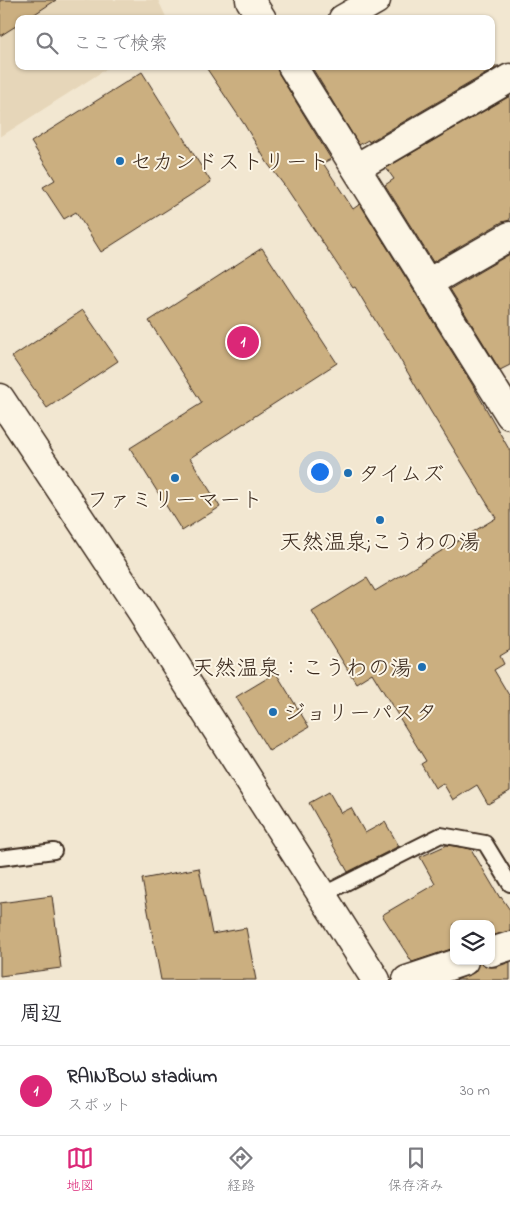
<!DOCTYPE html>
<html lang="ja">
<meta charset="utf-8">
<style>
body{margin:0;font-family:"Indie Flower","Klee One",sans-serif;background:#f7f7f7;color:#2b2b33}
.controls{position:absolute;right:15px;bottom:15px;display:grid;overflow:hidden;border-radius:10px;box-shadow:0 1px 4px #0004}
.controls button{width:45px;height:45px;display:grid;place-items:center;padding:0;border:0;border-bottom:1px solid #e1e1e2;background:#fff;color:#2b2b33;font:25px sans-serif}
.you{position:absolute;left:319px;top:471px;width:18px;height:18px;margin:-12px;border:4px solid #fff;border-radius:50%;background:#1a73e8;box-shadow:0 0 0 8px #1a73e833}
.badge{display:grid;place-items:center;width:32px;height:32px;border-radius:50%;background:#db2777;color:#fff;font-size:16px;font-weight:700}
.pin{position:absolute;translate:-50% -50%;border:2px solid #fff;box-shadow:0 1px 5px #0006}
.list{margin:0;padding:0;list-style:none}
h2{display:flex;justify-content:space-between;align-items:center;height:65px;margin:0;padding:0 20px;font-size:21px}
h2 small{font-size:16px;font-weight:400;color:#7c7c81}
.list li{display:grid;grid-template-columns:32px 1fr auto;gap:15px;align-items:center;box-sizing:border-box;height:90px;padding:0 20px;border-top:1px solid #e1e1e2}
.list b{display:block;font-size:19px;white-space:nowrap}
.list p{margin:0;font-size:16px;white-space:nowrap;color:#7c7c81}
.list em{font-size:16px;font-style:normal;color:#7c7c81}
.icon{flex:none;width:28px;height:28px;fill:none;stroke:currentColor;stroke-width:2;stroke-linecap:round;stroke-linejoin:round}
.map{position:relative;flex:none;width:510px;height:980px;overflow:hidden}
.search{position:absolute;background:#fff;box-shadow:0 1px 4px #0004;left:15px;right:15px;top:15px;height:55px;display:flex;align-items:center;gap:12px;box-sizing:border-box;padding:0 18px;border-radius:10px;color:#7c7c81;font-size:19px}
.sheet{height:155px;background:#fff}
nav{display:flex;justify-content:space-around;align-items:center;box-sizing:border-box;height:70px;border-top:1px solid #e1e1e2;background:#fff;font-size:14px;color:#7c7c81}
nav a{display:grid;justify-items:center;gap:2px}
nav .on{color:#db2777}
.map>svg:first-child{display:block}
</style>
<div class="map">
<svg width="510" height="980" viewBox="0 0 510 980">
<rect width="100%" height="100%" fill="#f2e7d1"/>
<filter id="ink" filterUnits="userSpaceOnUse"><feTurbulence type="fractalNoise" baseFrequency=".02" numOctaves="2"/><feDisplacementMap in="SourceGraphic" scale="10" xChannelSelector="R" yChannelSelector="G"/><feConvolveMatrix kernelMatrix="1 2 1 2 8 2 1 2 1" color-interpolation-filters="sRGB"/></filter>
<g filter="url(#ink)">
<path fill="#e6d6b9" d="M0 0H158L167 19H19V66H111L0 137Z"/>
<path fill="#cbaf80" stroke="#3b2a1e" d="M0 0H56L27 19H19V24L0 36Z
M205 66H276L279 74 331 159 323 163 353 209 360 204 472 384 510 451V650L500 656 504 664 494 670 510 697V791L488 804 477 785 453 800 443 783 435 788 421 764 426 761 372 673 356 683 312 612 367 578 375 591 496 518 431 412 388 339 387 340 355 287 353 288 287 189 268 164 244 124Z
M311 66H499L369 142 368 140 359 145Z
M142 72 211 182 101 252 76 212 64 219 43 187 55 180 31 142Z
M510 96V220L502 222 433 262 385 185 394 179 386 168Z
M262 248 337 363 190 458 220 507 182 531 130 448 202 403 149 321Z
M510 254V365L500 370 450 289Z
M83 310 118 361 47 408 12 357Z
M276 673 309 727 269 751 236 697Z
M329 792 341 813 351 808 365 833 385 822 399 846 348 872 309 803Z
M447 845 471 849 500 898 501 897 510 910V931L491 936V924H454V948L412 962 382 915 435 884 420 857Z
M199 868 212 934 246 928 256 980H161L142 879Z
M52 896 61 968 0 976V903Z
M479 962 488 967H496L510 962V980H456L475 972Z"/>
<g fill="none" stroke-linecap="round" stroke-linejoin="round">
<g stroke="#3b2a1e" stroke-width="18">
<path id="lane" d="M0 858 54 851
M322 895 441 835 485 843 510 884"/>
</g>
<g stroke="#3b2a1e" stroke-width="31">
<path id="street" d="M250 0 262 19
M343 19 376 0
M292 66 510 415
M356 168 510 78
M428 283 510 236
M491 952 510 946
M407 980 464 961"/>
</g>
<g stroke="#3b2a1e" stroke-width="31">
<path id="secondary" d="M0 398 142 612 376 980"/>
</g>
<use href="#lane" stroke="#fcf5e5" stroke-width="14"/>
<use href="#street" stroke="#fcf5e5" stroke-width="28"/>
<use href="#secondary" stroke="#fcf5e5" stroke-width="28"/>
</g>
</g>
<g fill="#1f6fb2" stroke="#fcf5e5" stroke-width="2">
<circle cx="120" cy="161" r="5"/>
<circle cx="348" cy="473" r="5"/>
<circle cx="175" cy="478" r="5"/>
<circle cx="380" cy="520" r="5"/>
<circle cx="422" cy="667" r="5"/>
<circle cx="273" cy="712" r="5"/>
</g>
<g text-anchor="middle" stroke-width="4" stroke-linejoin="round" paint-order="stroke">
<g font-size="22" fill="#3b2a1e" stroke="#fcf5e5" text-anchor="start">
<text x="130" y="169">セカンドストリート</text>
<text x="358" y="481">タイムズ</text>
<text x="175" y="507" text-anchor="middle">ファミリーマート</text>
<text x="380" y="549" text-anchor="middle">天然温泉;こうわの湯</text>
<text x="412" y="675" text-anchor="end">天然温泉：こうわの湯</text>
<text x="283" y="720">ジョリーパスタ</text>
</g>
</g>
</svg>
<div class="controls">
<button><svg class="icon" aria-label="layers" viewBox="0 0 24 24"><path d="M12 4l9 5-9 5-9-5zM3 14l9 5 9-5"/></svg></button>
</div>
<div class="you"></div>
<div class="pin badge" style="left:243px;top:342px">1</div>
<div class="search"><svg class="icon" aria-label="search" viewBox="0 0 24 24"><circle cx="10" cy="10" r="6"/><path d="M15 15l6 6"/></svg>ここで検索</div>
</div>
<section class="sheet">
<h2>周辺<small></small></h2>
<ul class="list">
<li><span class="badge">1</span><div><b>RAINBOW stadium</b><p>スポット</p></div><em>30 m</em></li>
</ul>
</section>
<nav>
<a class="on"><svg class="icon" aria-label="map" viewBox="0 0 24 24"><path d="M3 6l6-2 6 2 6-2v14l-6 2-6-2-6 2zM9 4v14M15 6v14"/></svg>地図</a>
<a><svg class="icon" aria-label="directions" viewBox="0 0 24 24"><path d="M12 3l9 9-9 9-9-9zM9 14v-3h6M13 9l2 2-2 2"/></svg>経路</a>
<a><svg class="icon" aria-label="saved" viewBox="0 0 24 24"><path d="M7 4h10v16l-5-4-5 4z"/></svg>保存済み</a>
</nav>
